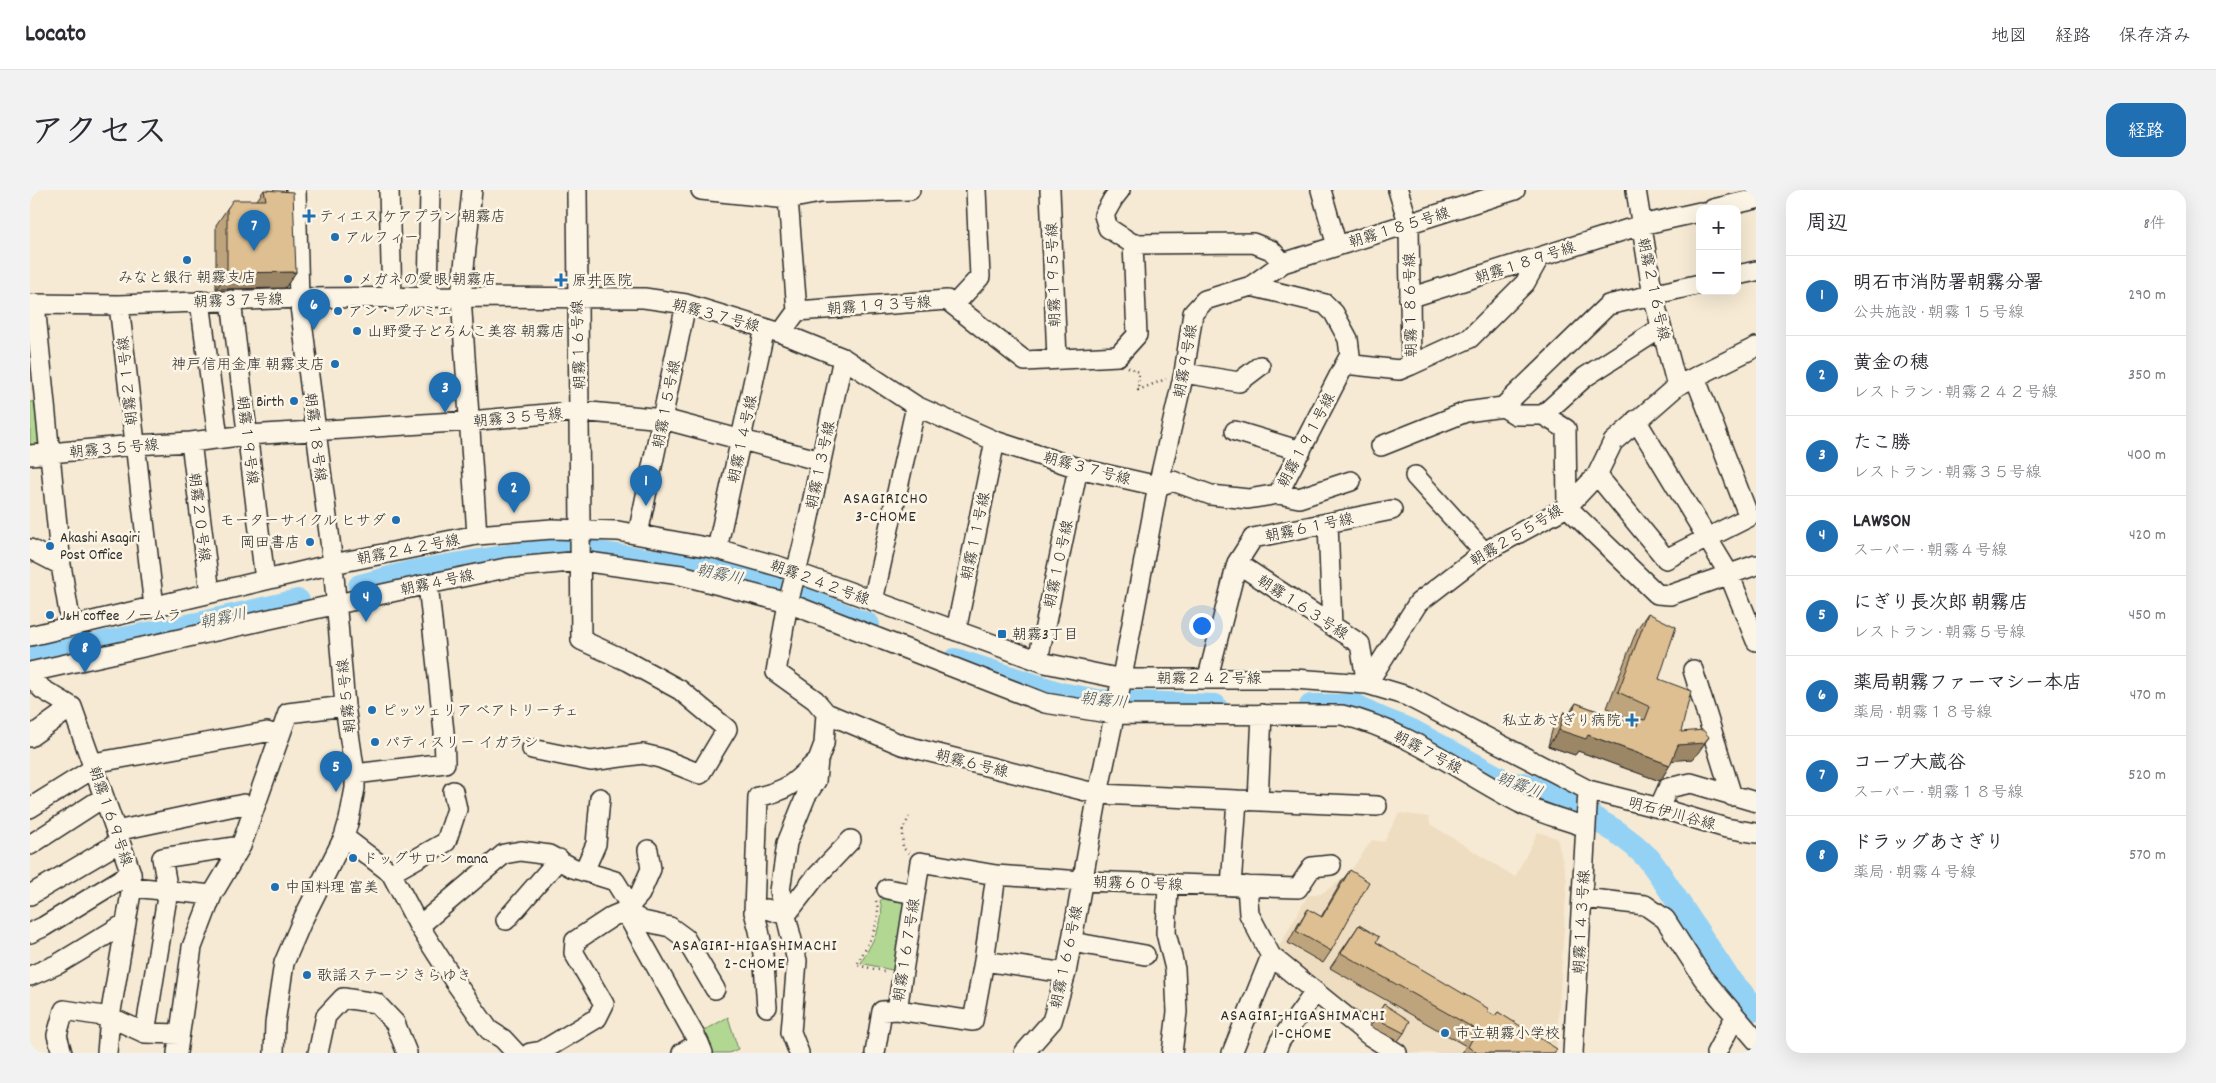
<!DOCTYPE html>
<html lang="ja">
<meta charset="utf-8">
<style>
body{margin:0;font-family:Dekko,"Klee One",sans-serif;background:#f2f2f3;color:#2b2b33}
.controls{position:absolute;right:15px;top:15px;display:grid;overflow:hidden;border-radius:10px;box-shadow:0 5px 20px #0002}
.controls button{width:45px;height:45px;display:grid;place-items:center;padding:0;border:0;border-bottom:1px solid #e1e1e2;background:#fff;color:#2b2b33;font:25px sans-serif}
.you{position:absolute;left:1171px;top:435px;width:18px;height:18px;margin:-12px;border:4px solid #fff;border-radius:50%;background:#1a73e8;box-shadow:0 0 0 8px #1a73e833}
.badge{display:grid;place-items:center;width:32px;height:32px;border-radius:50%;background:#1f6fb2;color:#fff;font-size:16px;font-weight:700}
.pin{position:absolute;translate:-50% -41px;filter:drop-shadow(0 1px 2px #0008)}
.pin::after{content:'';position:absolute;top:26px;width:18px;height:15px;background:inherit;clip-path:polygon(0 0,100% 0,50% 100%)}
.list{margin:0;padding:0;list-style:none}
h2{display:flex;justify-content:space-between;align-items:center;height:65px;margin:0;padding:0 20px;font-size:21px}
h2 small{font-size:16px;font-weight:400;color:#7c7c81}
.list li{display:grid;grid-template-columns:32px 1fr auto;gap:15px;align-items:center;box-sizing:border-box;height:80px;padding:0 20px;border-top:1px solid #e1e1e2}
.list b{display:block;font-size:19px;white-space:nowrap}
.list p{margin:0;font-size:16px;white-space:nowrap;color:#7c7c81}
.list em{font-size:16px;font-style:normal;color:#7c7c81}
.map{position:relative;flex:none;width:1726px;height:863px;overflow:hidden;border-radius:15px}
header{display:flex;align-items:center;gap:30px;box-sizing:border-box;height:70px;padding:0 25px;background:#fff;border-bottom:1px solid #e1e1e2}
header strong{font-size:24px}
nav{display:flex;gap:28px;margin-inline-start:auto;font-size:18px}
.intro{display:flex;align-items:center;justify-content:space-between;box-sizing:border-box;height:120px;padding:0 30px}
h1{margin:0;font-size:35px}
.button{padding:12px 22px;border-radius:15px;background:#1f6fb2;color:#fff;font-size:18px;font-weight:700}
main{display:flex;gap:30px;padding:0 30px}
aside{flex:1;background:#fff;border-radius:15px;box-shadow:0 5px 20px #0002}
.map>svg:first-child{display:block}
</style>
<header>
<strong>Locato</strong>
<nav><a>地図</a><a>経路</a><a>保存済み</a></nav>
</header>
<div class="intro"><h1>アクセス</h1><a class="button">経路</a></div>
<main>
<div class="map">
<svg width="1726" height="863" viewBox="0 0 1726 863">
<rect width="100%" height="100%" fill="#f6ead4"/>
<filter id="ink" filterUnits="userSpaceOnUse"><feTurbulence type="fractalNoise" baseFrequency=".02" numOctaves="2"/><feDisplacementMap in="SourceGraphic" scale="10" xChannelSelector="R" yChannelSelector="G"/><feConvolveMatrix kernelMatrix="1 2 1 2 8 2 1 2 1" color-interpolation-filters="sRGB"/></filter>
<g filter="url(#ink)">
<path fill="#eeddc0" d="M1369 623 1399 627 1400 634 1485 687 1508 642 1527 648 1537 690 1526 863H1374L1247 760 1278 705 1291 704 1317 686 1342 650 1354 652Z"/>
<path fill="#b2d792" stroke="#6e815e" d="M8 211 14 254 0 259V212Z
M855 705 877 708 866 781 831 773C840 755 857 731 850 711Z
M698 827 708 859 699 863H681L672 842Z"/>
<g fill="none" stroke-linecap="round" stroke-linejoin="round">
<path stroke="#94d2f5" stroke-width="24" d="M330 396 382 382 479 366 524 361 558 362 652 375 731 392 838 435
M0 470 14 465 172 433 268 411
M925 470 1031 504 1068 511 1185 516
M1281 516H1326L1351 529 1382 541 1476 592 1488 595 1494 594 1528 607 1587 642 1604 655 1619 669 1631 686 1698 788 1726 819"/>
<g stroke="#2b2b2b" stroke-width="22">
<path id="minor" d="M359 0 362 109
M442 0 431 107 447 345
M671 0 758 9 790 3 880 0
M760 0 758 9 767 121
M1020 0 1027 169
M1291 0 1307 56
M1368 0 1379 35 1381 175 1440 148 1495 93 1509 68
M1606 0 1623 106 1647 196
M1683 19 1726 9
M1253 73 1485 0
M1707 85 1726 81
M1221 96 1295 114 1304 123 1318 149 1320 165 1315 174
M398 107 400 0
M1379 108 1611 35 1670 22
M201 110 235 390
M170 111 188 248
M0 114 89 115 269 108 431 107 614 108 656 114 751 143 813 168 886 216 965 251 1048 278 1128 296 1143 291 1181 305 1218 309 1248 304 1315 174 1369 180 1381 175
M5 114 31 375 41 435
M89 115 124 417
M924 115 950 87 946 0
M751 143 767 121 917 110 995 171 1088 166 1107 145 1103 54
M1726 157 1647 196 1583 252 1567 285 1537 317 1627 404 1640 405 1726 375
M813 168 773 355 758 413 746 482 785 510 796 523 872 555 1068 604 1347 616
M1154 183 1209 192 1230 176
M1513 225 1555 187 1631 138
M1606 230 1699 384 1726 451
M1205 241 1271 261
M161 252 180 403
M1351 256 1436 222 1473 217
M0 265 104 255 161 252 217 245 440 231 550 221 633 229 791 271
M1567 285 1636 369 1719 327 1665 187
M1385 286 1454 362
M1248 304 1269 308 1321 291
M1298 333 1302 436
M608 344 656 114
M0 359 31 375
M687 359 735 138
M1207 373 1330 454 1337 494
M843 411 886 216
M926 441 965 251
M0 446 303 374 447 345 522 339 588 341 687 359 751 377 1015 473 1092 489H1264L1337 494 1377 506 1558 600 1629 618 1696 638 1726 643
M1008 470 1048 278
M1663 480 1702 606
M0 482 398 394 476 378 551 371 651 385 758 413 1015 513 1084 524 1312 525C1377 540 1432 583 1490 613 1510 624 1534 629 1555 637
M0 485 12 499 42 517
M1178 487 1207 373 1223 348 1362 320
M1337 494 1388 413 1454 362 1537 317 1536 239 1513 225H1486L1473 217 1578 115 1670 94
M42 517 101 683 102 697 80 827 77 863
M0 547 42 517
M502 559 561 571 613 564 630 568 670 584 697 539 650 500 597 471 551 450 547 0
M788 570C764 593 761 599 728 607L724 722 737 719 756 725 784 689 821 650
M63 573 237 542 250 546
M325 584 415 573 414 542 398 394
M1228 611 1232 524
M0 618 64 578
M1629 618 1638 598 1661 593 1726 612
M86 641 214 614 224 618
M314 647 361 683 389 736 425 792 459 840 473 849 486 863
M0 655 74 607
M618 660 621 679 610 704 595 721 613 731 640 737 655 748 685 799
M554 681 566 654 570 608
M361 683 416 652 427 619 423 601
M966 685 954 771 943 831 867 820 890 672 966 685 1052 691 1268 698 1282 677 1301 675
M1138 694 1136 743 1145 779 1147 822 1142 863
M1201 696 1207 610
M1217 696 1219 724 1241 766 1340 846 1367 863
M102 697 182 705
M857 699 885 704
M0 705 90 652
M1553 708 1615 715 1635 729 1673 788 1726 850
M724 722C735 756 734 782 737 817
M476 730 529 669
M389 736 474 664 491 661 519 665 543 678 585 691 601 717
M0 743 13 737 101 683
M1042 752 1115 765
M954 771 1036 783
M0 786 28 774 96 733
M115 843 138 701 132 668 211 656
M32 863 27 845 34 820 80 827 115 843 149 844
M147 863 162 757 182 705 211 656 258 523 315 516
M244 863 245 833 254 773 272 731 314 647 319 630 325 598V584L315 516 303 374 269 108 266 0
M288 863 296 826 313 808 346 813 365 833 377 863
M500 863 512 861 567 828 574 814 544 763 545 751 583 726 595 721 669 853
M652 863 669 853 673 863
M769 863 761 842 767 771 750 701 757 653 776 606 786 591 788 570 794 554 796 523
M845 863 852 821 867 820
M994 863 1022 831 1036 783 1068 604 1089 503 1128 296 1154 183 1163 123 1175 110 1221 96 1253 73 1241 60 1223 53 1103 54 1078 38 1074 25 1083 9 1090 0
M1202 863 1241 766
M1245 863 1250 851 1285 802
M1543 863 1558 600
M1686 863 1705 827"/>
</g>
<path stroke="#2b2b2b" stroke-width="2.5" stroke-dasharray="1 4" stroke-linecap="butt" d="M1098 177 1109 182 1108 200 1136 189
M879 663 873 658 872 642 879 627
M846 711C854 731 835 757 827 775L857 782"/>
<use href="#minor" stroke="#fcf5e5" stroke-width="19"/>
</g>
<path fill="#bea47d" stroke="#2b2b2b" d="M234 0 266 82 255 98 186 99V35L199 16 227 10Z
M1618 423 1629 489 1651 542 1668 563 1663 569 1642 570 1640 575 1630 591 1548 561 1545 565 1518 556 1523 537 1534 522 1539 523 1546 513 1605 535 1607 532 1577 518 1607 439Z
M1320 680 1301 761 1293 773 1258 753 1270 731 1278 719 1291 727 1312 691Z
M1329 735 1346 752 1465 826 1468 822 1524 863H1432L1436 856 1300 778Z
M1354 814 1374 843 1368 851 1340 836Z"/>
<path fill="#9b8666" stroke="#2b2b2b" d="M266 82 255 98 186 99 197 83Z
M1529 540 1558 545 1640 575 1630 591 1548 561 1545 565 1518 556Z
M1679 547 1668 563 1663 569 1637 571 1648 555Z"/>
<path fill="#ddbf91" stroke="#2b2b2b" d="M234 0 263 2 266 82 197 83V19L203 10H236Z
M1618 423 1646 437 1629 489 1661 501 1651 542 1673 540 1679 547 1674 553 1648 555 1640 575 1558 545 1556 549 1529 540 1534 522 1541 524 1546 513 1607 536 1609 529 1615 530 1620 517 1588 502Z
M1320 680 1339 692 1301 761 1266 741 1278 719 1292 727Z
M1329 735 1349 747 1346 752 1459 819 1457 821 1465 826 1468 822 1527 859 1524 863H1448L1438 857 1447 840 1311 763Z
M1354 814 1380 831 1374 843 1345 828Z"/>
</g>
<g fill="#1f6fb2" stroke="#fcf5e5" stroke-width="2">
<path d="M276.5 18.5h5v5h5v5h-5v5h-5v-5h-5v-5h5z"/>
<circle cx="305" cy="47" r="5"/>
<circle cx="157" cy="70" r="5"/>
<circle cx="318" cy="89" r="5"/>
<path d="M528.5 82.5h5v5h5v5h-5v5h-5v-5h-5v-5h5z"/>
<circle cx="308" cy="121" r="5"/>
<circle cx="327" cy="141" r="5"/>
<circle cx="305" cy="174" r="5"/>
<circle cx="264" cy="211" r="5"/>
<circle cx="366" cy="330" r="5"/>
<circle cx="280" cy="352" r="5"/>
<circle cx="20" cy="356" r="5"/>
<circle cx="20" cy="425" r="5"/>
<rect x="967" y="439" width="10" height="10" rx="2.5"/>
<circle cx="342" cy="520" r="5"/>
<path d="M1599.5 522.5h5v5h5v5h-5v5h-5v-5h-5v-5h5z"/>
<circle cx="345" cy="552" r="5"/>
<circle cx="323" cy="668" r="5"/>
<circle cx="245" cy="697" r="5"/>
<circle cx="277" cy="785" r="5"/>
<circle cx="1415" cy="843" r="5"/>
</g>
<g text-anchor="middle" stroke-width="5" stroke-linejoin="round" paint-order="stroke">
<g font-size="15" fill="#2b2b2b" stroke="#fcf5e5" text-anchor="start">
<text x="289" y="31">ティエス ケアプラン 朝霧店</text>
<text x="315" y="52">アルフィー</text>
<text x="157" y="92" text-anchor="middle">みなと銀行 朝霧支店</text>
<text x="328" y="94">メガネの愛眼 朝霧店</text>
<text x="542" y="95">原井医院</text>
<text x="318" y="126">アン・プルミエ</text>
<text x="337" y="146">山野愛子どろんこ美容 朝霧店</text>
<text x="295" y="179" text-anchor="end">神戸信用金庫 朝霧支店</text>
<text x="254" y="216" text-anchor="end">Birth</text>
<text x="356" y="335" text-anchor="end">モーターサイクル ヒサダ</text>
<text x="30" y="352">Akashi Asagiri<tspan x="30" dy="17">Post Office</tspan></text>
<text x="270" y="357" text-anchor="end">岡田書店</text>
<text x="30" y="430">J&amp;H coffee ノームラ</text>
<text x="982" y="449">朝霧3丁目</text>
<text x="352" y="525">ピッツェリア ベアトリーチェ</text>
<text x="1591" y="535" text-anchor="end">私立あさぎり病院</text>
<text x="355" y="557">パティスリー イガラシ</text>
<text x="333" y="673">ドッグサロン mana</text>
<text x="255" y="702">中国料理 富美</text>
<text x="287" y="790">歌謡ステージ きらゆき</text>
<text x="1425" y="848">市立朝霧小学校</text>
</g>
<g font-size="15" fill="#2b2b2b" stroke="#fcf5e5">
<text transform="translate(1369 37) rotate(-17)" y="5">朝霧１８５号線</text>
<text transform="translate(1495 72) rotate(-18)" y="5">朝霧１８９号線</text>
<text transform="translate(1023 85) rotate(-92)" y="5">朝霧１９５号線</text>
<text transform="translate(1624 99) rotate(78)" y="5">朝霧２１６号線</text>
<text transform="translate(208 110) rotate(-2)" y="5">朝霧３７号線</text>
<text transform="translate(849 115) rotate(-4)" y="5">朝霧１９３号線</text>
<text transform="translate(1380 115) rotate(-91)" y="5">朝霧１８６号線</text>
<text transform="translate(686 125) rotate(15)" y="5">朝霧３７号線</text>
<text transform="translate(548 155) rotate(-92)" y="5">朝霧１６号線</text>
<text transform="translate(1155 171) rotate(-80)" y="5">朝霧９号線</text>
<text transform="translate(97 191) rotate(-96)" y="5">朝霧２１号線</text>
<text transform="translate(636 214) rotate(-79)" y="5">朝霧１５号線</text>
<text transform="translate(488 227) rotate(-5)" y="5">朝霧３５号線</text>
<text transform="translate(286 247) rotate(83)" y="5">朝霧１８号線</text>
<text transform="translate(712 249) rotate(-78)" y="5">朝霧１４号線</text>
<text transform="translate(218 250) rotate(83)" y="5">朝霧１９号線</text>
<text transform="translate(1276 250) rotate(-62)" y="5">朝霧１９１号線</text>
<text transform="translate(84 258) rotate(-5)" y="5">朝霧３５号線</text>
<text transform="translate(790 275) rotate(-78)" y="5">朝霧１３号線</text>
<text transform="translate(1057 278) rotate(15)" y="5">朝霧３７号線</text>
<text transform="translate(170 327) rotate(83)" y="5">朝霧２０号線</text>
<text transform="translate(1279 337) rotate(-12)" y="5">朝霧６１号線</text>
<text transform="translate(1486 345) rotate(-31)" y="5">朝霧２５５号線</text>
<text transform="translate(945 346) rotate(-78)" y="5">朝霧１１号線</text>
<text transform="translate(378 359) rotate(-11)" y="5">朝霧２４２号線</text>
<text transform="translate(1028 374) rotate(-78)" y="5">朝霧１０号線</text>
<text transform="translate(407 392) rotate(-12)" y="5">朝霧４号線</text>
<text transform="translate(790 392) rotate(20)" y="5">朝霧２４２号線</text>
<text transform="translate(1273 417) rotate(33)" y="5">朝霧１６３号線</text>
<text x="1179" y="493">朝霧２４２号線</text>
<text transform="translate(316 506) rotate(-96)" y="5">朝霧５号線</text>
<text transform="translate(1398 562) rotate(28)" y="5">朝霧７号線</text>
<text transform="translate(942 573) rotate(14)" y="5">朝霧６号線</text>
<text transform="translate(1642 623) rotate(15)" y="5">明石伊川谷線</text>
<text transform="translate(81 626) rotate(71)" y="5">朝霧１６９号線</text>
<text transform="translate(1108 693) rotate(2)" y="5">朝霧６０号線</text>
<text transform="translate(1551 732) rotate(-87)" y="5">朝霧１４３号線</text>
<text transform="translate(876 760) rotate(-81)" y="5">朝霧１６７号線</text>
<text transform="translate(1036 767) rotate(-78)" y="5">朝霧１６６号線</text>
</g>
<g font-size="16" letter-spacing="1" fill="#2b2b2b" stroke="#fcf5e5">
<text x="856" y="313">ASAGIRICHO<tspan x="856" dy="18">3-CHOME</tspan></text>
<text x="725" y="760">ASAGIRI-HIGASHIMACHI<tspan x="725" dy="18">2-CHOME</tspan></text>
<text x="1273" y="830">ASAGIRI-HIGASHIMACHI<tspan x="1273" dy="18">1-CHOME</tspan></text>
</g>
<g font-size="16" font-style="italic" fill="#45555e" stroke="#fcf5e5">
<text transform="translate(690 383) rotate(12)" y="6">朝霧川</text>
<text transform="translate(193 427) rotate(-12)" y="6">朝霧川</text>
<text transform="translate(1074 509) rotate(6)" y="6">朝霧川</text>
<text transform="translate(1490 594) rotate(20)" y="6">朝霧川</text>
</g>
</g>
</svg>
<div class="controls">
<button>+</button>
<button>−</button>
</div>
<div class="you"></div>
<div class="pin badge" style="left:616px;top:316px">1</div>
<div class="pin badge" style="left:484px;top:323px">2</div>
<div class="pin badge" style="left:415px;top:223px">3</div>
<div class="pin badge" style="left:336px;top:432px">4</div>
<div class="pin badge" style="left:306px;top:602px">5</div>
<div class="pin badge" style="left:284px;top:140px">6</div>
<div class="pin badge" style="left:224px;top:61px">7</div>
<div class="pin badge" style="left:55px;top:483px">8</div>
</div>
<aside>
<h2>周辺<small>8件</small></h2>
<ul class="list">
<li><span class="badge">1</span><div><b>明石市消防署朝霧分署</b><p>公共施設 · 朝霧１５号線</p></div><em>290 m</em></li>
<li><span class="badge">2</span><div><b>黄金の穂</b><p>レストラン · 朝霧２４２号線</p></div><em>350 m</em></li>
<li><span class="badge">3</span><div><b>たこ勝</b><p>レストラン · 朝霧３５号線</p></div><em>400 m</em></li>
<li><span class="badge">4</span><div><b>LAWSON</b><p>スーパー · 朝霧４号線</p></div><em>420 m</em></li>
<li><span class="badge">5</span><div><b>にぎり長次郎 朝霧店</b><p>レストラン · 朝霧５号線</p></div><em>450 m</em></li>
<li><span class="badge">6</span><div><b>薬局朝霧ファーマシー本店</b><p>薬局 · 朝霧１８号線</p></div><em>470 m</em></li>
<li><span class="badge">7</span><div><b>コープ大蔵谷</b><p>スーパー · 朝霧１８号線</p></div><em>520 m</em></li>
<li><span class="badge">8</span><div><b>ドラッグあさぎり</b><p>薬局 · 朝霧４号線</p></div><em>570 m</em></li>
</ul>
</aside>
</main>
